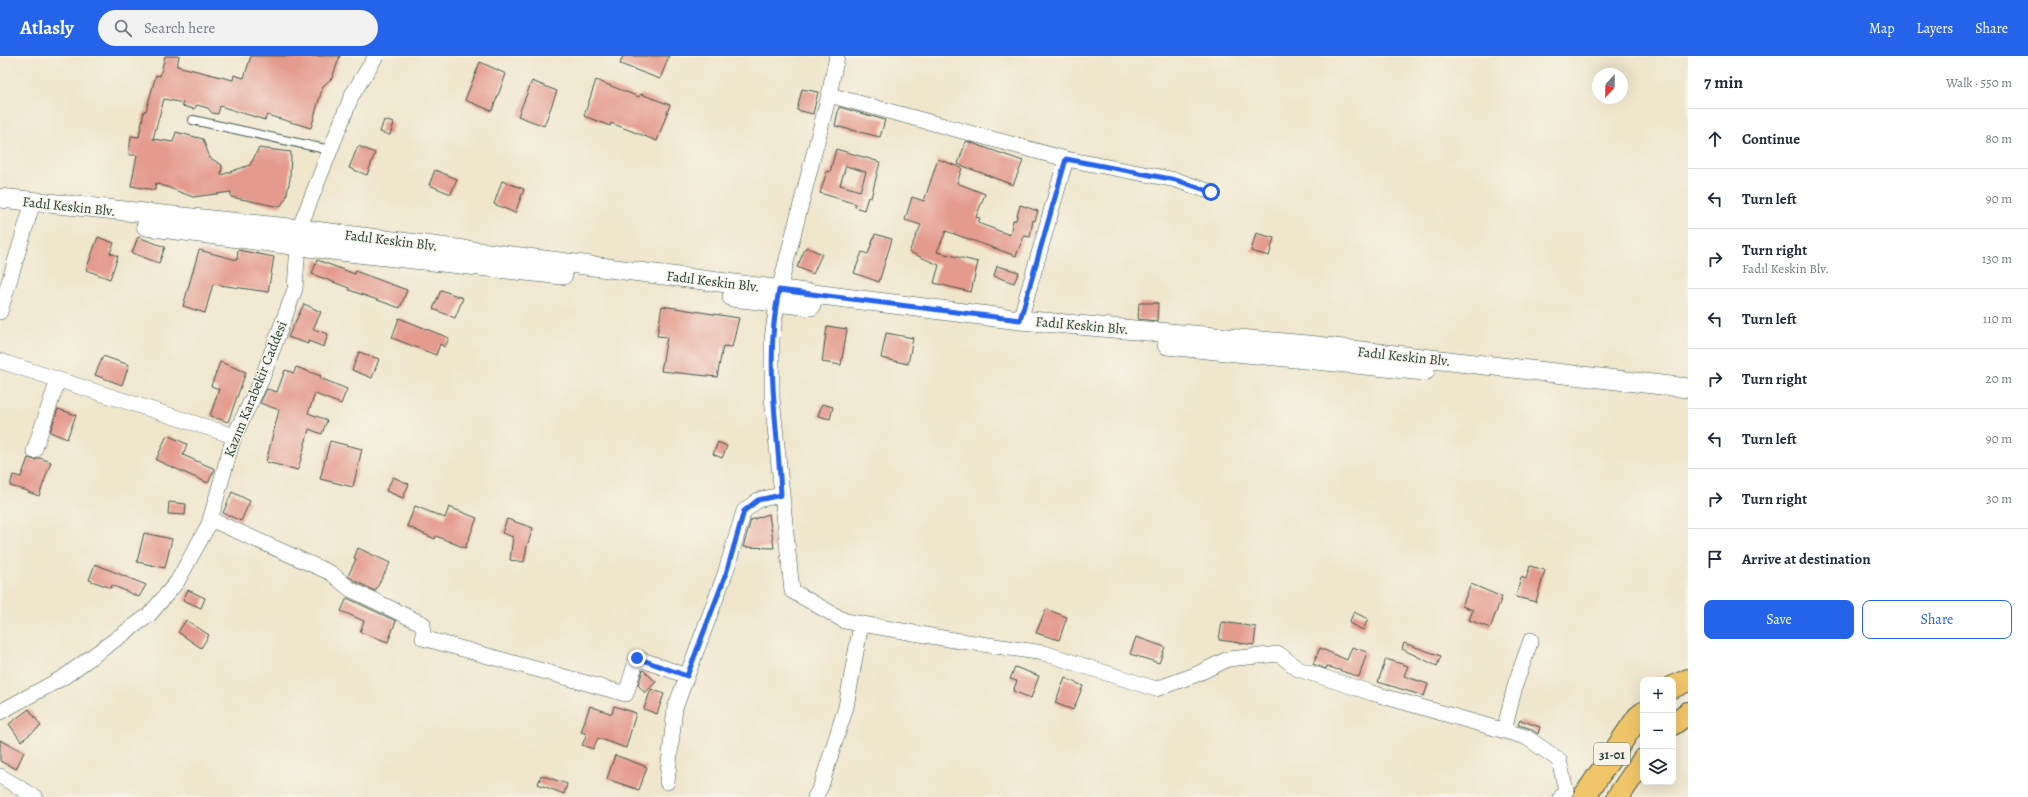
<!DOCTYPE html>
<meta charset="utf-8">
<style>
body{margin:0;font-family:Alegreya,serif;background:#f2f2f3;color:#1f2937}
.controls{position:absolute;right:12px;bottom:12px;display:grid;overflow:hidden;border-radius:8px;box-shadow:0 4px 16px #0002}
.controls button{width:36px;height:36px;display:grid;place-items:center;padding:0;border:0;border-bottom:1px solid #e0e1e3;background:#fff;color:#1f2937;font:20px sans-serif}
.compass{position:absolute;left:1592px;top:12px;width:36px;height:36px;border-radius:50%;background:#fff;box-shadow:0 4px 16px #0002;rotate:202deg}
.stop{position:absolute;width:12px;height:12px;margin:-9px;border:3px solid #2563eb;border-radius:50%;background:#fff}
.stop.end{background:#2563eb;border-color:#fff;box-shadow:0 1px 4px #0008}
.list{margin:0;padding:0;list-style:none}
h2{display:flex;justify-content:space-between;align-items:center;height:52px;margin:0;padding:0 16px;font-size:17px}
h2 small{font-size:13px;font-weight:400;color:#747a83}
.list li{display:grid;grid-template-columns:26px 1fr auto;gap:12px;align-items:center;box-sizing:border-box;height:60px;padding:0 16px;border-top:1px solid #e0e1e3}
.list b{display:block;font-size:15px;white-space:nowrap}
.list p{margin:0;font-size:13px;white-space:nowrap;color:#747a83}
.list em{font-size:13px;font-style:normal;color:#747a83}
.actions{display:flex;gap:8px;padding:12px 16px}
.actions a{flex:1;padding:9px 0;border:1px solid #2563eb;border-radius:8px;text-align:center;font-size:14px;color:#2563eb}
.actions .main{background:#2563eb;color:#fff}
.icon{flex:none;width:22px;height:22px;fill:none;stroke:currentColor;stroke-width:2;stroke-linecap:round;stroke-linejoin:round}
.map{position:relative;flex:none;width:1688px;height:741px;overflow:hidden}
header{display:flex;align-items:center;gap:24px;box-sizing:border-box;height:56px;padding:0 20px;background:#2563eb;color:#fff}
header strong{font-size:19px}
nav{display:flex;gap:22px;margin-inline-start:auto;font-size:14px}
.search{width:280px;height:36px;background:#f2f2f3;display:flex;align-items:center;gap:10px;box-sizing:border-box;padding:0 14px;border-radius:22px;color:#747a83;font-size:15px}
main{display:flex}
aside{flex:1;background:#fff}
.map>svg:first-child{display:block}
</style>
<header>
<strong>Atlasly</strong>
<div class="search"><svg class="icon" aria-label="search" viewBox="0 0 24 24"><circle cx="10" cy="10" r="6"/><path d="M15 15l6 6"/></svg>Search here</div>
<nav><a>Map</a><a>Layers</a><a>Share</a></nav>
</header>
<main>
<div class="map">
<svg width="1688" height="741" viewBox="0 0 1688 741">
<rect width="100%" height="100%" fill="#f7f3e8"/>
<filter id="ink" filterUnits="userSpaceOnUse"><feTurbulence type="fractalNoise" baseFrequency=".025" numOctaves="2"/><feDisplacementMap in="SourceGraphic" scale="8" xChannelSelector="R" yChannelSelector="G"/><feConvolveMatrix kernelMatrix="1 2 1 2 8 2 1 2 1" color-interpolation-filters="sRGB"/></filter>
<filter id="wash" filterUnits="userSpaceOnUse"><feTurbulence type="fractalNoise" baseFrequency=".012" numOctaves="4" result="noise"/><feDisplacementMap in="SourceGraphic" scale="16" xChannelSelector="R" yChannelSelector="G"/><feGaussianBlur stdDeviation="0.9" result="paint"/><feColorMatrix in="noise" values="0 0 0 0 0 0 0 0 0 0 0 0 0 0 0 0 0 1.4 0 .05"/><feComposite in="paint" operator="in"/></filter>
<g filter="url(#wash)">
<rect width="100%" height="100%" fill="#efe6cc"/>
<g id="blocks">
<path fill="#e49a8c" fill-rule="evenodd" d="M165 0H179L177 10 233 24 234 19 244 22 251 0H340L332 22 323 30 311 72 267 59 265 64 220 50 218 58 212 57 208 52 197 49 194 53 182 50 183 47 164 43 153 83 173 86 176 76 203 83 210 102 222 109 221 119 250 109 259 92 291 96 290 123 286 142 280 151 231 141V136L193 141 156 127 155 134 131 130 137 99H129L131 80 139 81 144 55H146L156 19 160 20Z
M623 0H669L660 23 620 8Z
M480 6 506 18 492 55 465 44Z
M596 24 639 41 641 38 670 49 657 85 611 67 610 70 584 60Z
M532 25 557 35 544 70 518 60Z
M802 33 818 36 813 58 797 54Z
M839 51 885 64 880 81 835 70Z
M384 64 394 67 390 79 380 76Z
M966 85 1023 105 1013 129 958 108Z
M358 90 375 97 367 119 349 112Z
M836 93 880 106 871 142 868 141 864 154 855 151 856 148 820 137 827 115 830 116ZM846 110 866 116 860 135 840 129Z
M938 103 962 112 957 127 985 138 976 161 980 162 978 167 1010 179 1013 164H1016L1020 149 1038 155 1035 165 1033 164 1030 181 1024 180 1016 200 946 175 937 196 978 206 971 236 934 227 939 209 909 196 921 169 905 164 912 141 924 145Z
M435 114 457 123 451 138 429 129Z
M502 125 524 133 515 157 494 148Z
M1256 177 1274 182 1269 200 1251 195Z
M875 178 892 183 879 226 854 217 862 196 868 198Z
M98 181 114 187 110 197 118 200 110 223 86 214Z
M138 181 165 191 159 207 132 197Z
M806 191 822 198 813 218 797 211Z
M199 194 237 204 238 194 274 201 268 236 213 228 205 257 183 250Z
M317 204 355 218V215L407 234 400 252 349 234V232L312 218Z
M997 210 1019 216 1014 227 994 220Z
M441 234 463 242 455 262 433 253Z
M1139 247H1158L1157 265 1138 263Z
M304 248 321 256 313 273 328 278 324 291 308 285V288L288 281Z
M662 250 739 262 732 291 723 290 717 321 661 315 667 281 657 280Z
M399 262 449 282 445 291 440 288 436 299 392 282Z
M827 270 847 273 841 309 822 306Z
M886 277 913 282 908 308 881 302Z
M359 296 379 303 372 322 352 314Z
M103 300 129 309 122 329 95 319Z
M220 306 246 316 228 366 210 360 219 333 211 330Z
M296 311 321 320 320 322 347 333 341 348 315 338 308 357 327 364 322 378 309 373 298 414 266 406 279 354 260 347 267 333 277 336 285 314 294 317Z
M822 348 833 351 830 363 818 360Z
M58 353 76 359 67 383 50 376Z
M167 379 187 388 183 399 215 413 208 427 156 404Z
M330 385 362 393 353 431 320 423Z
M718 386 727 390 722 402 713 398Z
M28 402 35 404 40 402 51 406 39 440 28 436V435L10 430 13 419 21 421Z
M393 421 409 428 403 442 386 435Z
M232 436 250 445 241 465 223 457Z
M169 446 186 448 185 459 168 458Z
M415 450 445 462 449 451 477 462 465 492 436 480 435 483 407 470Z
M769 458 774 492 743 491 751 464Z
M507 463 533 472 527 490 524 506 510 504 513 481 502 477Z
M144 477 172 483 165 512 137 506Z
M358 492 390 507 375 535 355 525 348 520 356 503 354 502Z
M95 508 146 529 139 541 112 529 111 532 89 524Z
M1530 510 1545 514 1536 546 1516 541 1521 521 1526 523Z
M1471 528 1502 541 1490 572 1469 564 1473 554 1462 550Z
M188 534 205 542 201 552 183 544Z
M347 542 396 565 388 586 360 576 364 565 341 555Z
M1046 553 1067 561 1059 584 1036 577Z
M1354 556 1368 563 1363 574 1349 567Z
M186 564 209 579 201 592 178 576Z
M1222 566 1256 571 1254 589 1219 584Z
M1136 581 1165 591 1159 607 1130 598Z
M1404 587 1441 600 1437 610 1402 593Z
M1352 591 1367 596 1359 621 1327 610 1326 613 1313 608 1320 592 1347 604Z
M1386 603 1408 610 1404 620 1428 628 1424 640 1378 626Z
M1015 611 1039 620 1031 642 1013 635 1017 625 1010 623Z
M643 614 656 626 645 637 638 629Z
M1065 622 1083 630 1073 654 1055 647Z
M651 633 664 638 657 658 644 653Z
M590 650 612 658 614 650 636 657 626 692 598 682 593 693 582 689 587 678 581 676Z
M29 653 41 670 21 685 9 668Z
M1520 664 1540 671 1538 678 1529 672 1518 669Z
M0 684 24 696 16 713 0 705Z
M615 699 647 711 639 734 607 723Z
M541 719 567 728 564 738 538 728Z"/>
</g>
</g>
<g filter="url(#ink)">
<use href="#blocks" fill-opacity="0" stroke="#3e564b" stroke-width="1"/>
<g fill="none" stroke-linecap="round" stroke-linejoin="round">
<g stroke="#3e564b" stroke-width="10">
<path id="service" d="M193 64 330 94"/>
</g>
<g stroke="#3e564b" stroke-width="16">
<path id="minor" d="M829 39 837 0
M1211 136 1176 124 1066 103 829 39 779 234 772 283V342L792 535 845 565 954 584 1044 597 1156 633 1195 619 1228 603 1279 598 1298 613 1372 637 1526 681 1559 704 1566 735 1561 741
M0 256 33 146
M1020 264 1066 103
M0 305 234 380
M34 395 58 324
M210 463 331 517 350 533 423 568V582L626 638 637 602 687 620
M0 656 64 621 149 559 177 526 209 468 234 380 261 325 295 233 299 173 352 39 376 0
M1504 675 1516 626 1531 584
M0 720 35 741
M667 726 675 652 725 518 744 455 758 444 781 439
M815 741 821 730 846 651 861 568"/>
</g>
<g stroke="#3e564b" stroke-width="20">
<path id="tertiary" d="M0 142 299 173 1020 264 1308 289 1688 332
M146 170 339 195 563 219
M732 241 811 250
M1167 289 1425 315"/>
</g>
<g stroke="#3e564b" stroke-width="24">
<path id="trunk" d="M1673 631 1688 624
M1673 668 1688 657
M1584 741 1638 661 1643 657
M1618 741 1643 704"/>
</g>
<use href="#service" stroke="#fff" stroke-width="8"/>
<use href="#minor" stroke="#fff" stroke-width="15"/>
<use href="#tertiary" stroke="#fff" stroke-width="19"/>
<use href="#trunk" stroke="#f0c469" stroke-width="22"/>
</g>
</g>
<g fill="none" stroke-linecap="round" stroke-linejoin="round" filter="url(#ink)">
<path stroke="#2563eb" stroke-width="5" d="M637 602 687 620 726 518 744 455 758 444 781 439C778 369 764 305 779 234L1020 264 1066 103 1176 124 1211 136"/>
</g>
<g text-anchor="middle" stroke-width="3" stroke-linejoin="round" paint-order="stroke">
<rect fill="#f7f3e8" stroke="#60746a" stroke-width="1" x="1594" y="687" width="36" height="22" rx="3"/>
<g font-size="13" font-weight="bold" fill="#1f3d34">
<text x="1612" y="703">31-01</text>
</g>
<g font-size="14" fill="#1f3d34" stroke="#f7f3e8">
<text transform="translate(69 150) rotate(6)" y="5">Fadıl Keskin Blv.</text>
<text transform="translate(391 184) rotate(7)" y="5">Fadıl Keskin Blv.</text>
<text transform="translate(713 225) rotate(7)" y="5">Fadıl Keskin Blv.</text>
<text transform="translate(1082 269) rotate(5)" y="5">Fadıl Keskin Blv.</text>
<text transform="translate(1404 300) rotate(6)" y="5">Fadıl Keskin Blv.</text>
<text transform="translate(255 333) rotate(-68)" y="5">Kazım Karabekir Caddesi</text>
</g>
</g>
</svg>
<div class="controls">
<button>+</button>
<button>−</button>
<button><svg class="icon" aria-label="layers" viewBox="0 0 24 24"><path d="M12 4l9 5-9 5-9-5zM3 14l9 5 9-5"/></svg></button>
</div>
<svg class="compass" viewBox="-18 -18 36 36"><path d="M0-13l5 13h-10z" fill="#e53935"/><path d="M0 13l5-13h-10z" fill="#747a83"/></svg>
<div class="stop" style="left:1211px;top:136px"></div>
<div class="stop end" style="left:637px;top:602px"></div>
</div>
<aside>
<h2>7 min<small>Walk · 550 m</small></h2>
<ul class="list">
<li><svg class="icon" aria-label="ahead" viewBox="0 0 24 24"><path d="M12 20V5M6 11l6-6 6 6"/></svg><div><b>Continue</b></div><em>80 m</em></li>
<li><svg class="icon" aria-label="left" viewBox="0 0 24 24"><path d="M17 20v-9H6M10 6l-5 5 5 5"/></svg><div><b>Turn left</b></div><em>90 m</em></li>
<li><svg class="icon" aria-label="right" viewBox="0 0 24 24"><path d="M7 20v-9h11M14 6l5 5-5 5"/></svg><div><b>Turn right</b><p>Fadıl Keskin Blv.</p></div><em>130 m</em></li>
<li><svg class="icon" aria-label="left" viewBox="0 0 24 24"><path d="M17 20v-9H6M10 6l-5 5 5 5"/></svg><div><b>Turn left</b></div><em>110 m</em></li>
<li><svg class="icon" aria-label="right" viewBox="0 0 24 24"><path d="M7 20v-9h11M14 6l5 5-5 5"/></svg><div><b>Turn right</b></div><em>20 m</em></li>
<li><svg class="icon" aria-label="left" viewBox="0 0 24 24"><path d="M17 20v-9H6M10 6l-5 5 5 5"/></svg><div><b>Turn left</b></div><em>90 m</em></li>
<li><svg class="icon" aria-label="right" viewBox="0 0 24 24"><path d="M7 20v-9h11M14 6l5 5-5 5"/></svg><div><b>Turn right</b></div><em>30 m</em></li>
<li><svg class="icon" aria-label="arrive" viewBox="0 0 24 24"><path d="M6 21V4h12l-3 4 3 4H6"/></svg><div><b>Arrive at destination</b></div></li>
</ul>
<div class="actions"><a class="main">Save</a><a>Share</a></div>
</aside>
</main>
